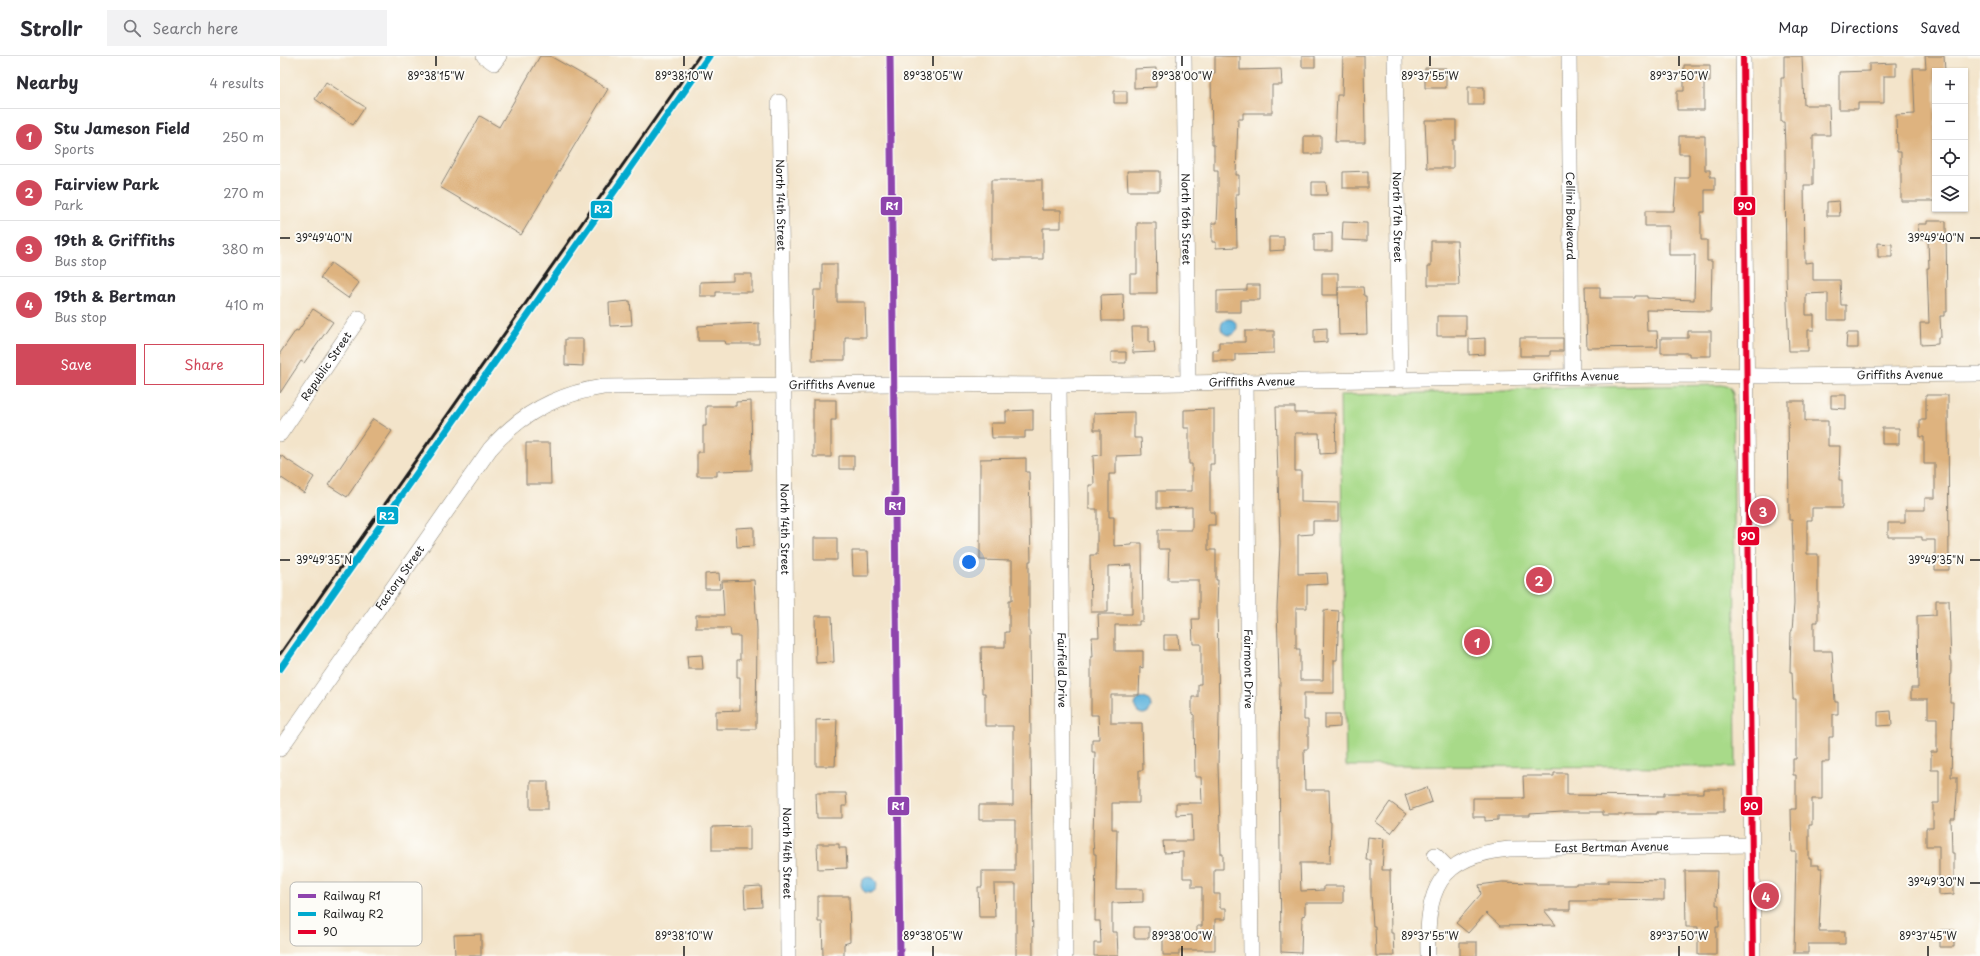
<!DOCTYPE html>
<meta charset="utf-8">
<style>
body{margin:0;font-family:"Playpen Sans",sans-serif;background:#f2f2f3;color:#2b2b33}
.controls{position:absolute;right:12px;top:12px;display:grid;overflow:hidden;border-radius:0px;box-shadow:0 1px 3px #0004}
.controls button{width:36px;height:36px;display:grid;place-items:center;padding:0;border:0;border-bottom:1px solid #e1e1e2;background:#fff;color:#2b2b33;font:20px sans-serif}
.you{position:absolute;left:689px;top:506px;width:14px;height:14px;margin:-10px;border:3px solid #fff;border-radius:50%;background:#1a73e8;box-shadow:0 0 0 6px #1a73e833}
.badge{display:grid;place-items:center;width:26px;height:26px;border-radius:50%;background:#d1495b;color:#fff;font-size:13px;font-weight:700}
.pin{position:absolute;translate:-50% -50%;border:2px solid #fff;box-shadow:0 1px 4px #0006}
.list{margin:0;padding:0;list-style:none}
h2{display:flex;justify-content:space-between;align-items:center;height:52px;margin:0;padding:0 16px;font-size:17px}
h2 small{font-size:13px;font-weight:400;color:#7c7c81}
.list li{display:grid;grid-template-columns:26px 1fr auto;gap:12px;align-items:center;box-sizing:border-box;height:56px;padding:0 16px;border-top:1px solid #e1e1e2}
.list b{display:block;font-size:15px;white-space:nowrap}
.list p{margin:0;font-size:13px;white-space:nowrap;color:#7c7c81}
.list em{font-size:13px;font-style:normal;color:#7c7c81}
.actions{display:flex;gap:8px;padding:12px 16px}
.actions a{flex:1;padding:9px 0;border:1px solid #d1495b;border-radius:0px;text-align:center;font-size:14px;color:#d1495b}
.actions .main{background:#d1495b;color:#fff}
.icon{flex:none;width:22px;height:22px;fill:none;stroke:currentColor;stroke-width:2;stroke-linecap:round;stroke-linejoin:round}
.map{position:relative;flex:none;width:1700px;height:900px;overflow:hidden}
header{display:flex;align-items:center;gap:24px;box-sizing:border-box;height:56px;padding:0 20px;background:#fff;border-bottom:1px solid #e1e1e2}
header strong{font-size:19px}
nav{display:flex;gap:22px;margin-inline-start:auto;font-size:14px}
.search{width:280px;height:36px;background:#f2f2f3;display:flex;align-items:center;gap:10px;box-sizing:border-box;padding:0 14px;border-radius:0px;color:#7c7c81;font-size:15px}
main{display:flex}
aside{flex:1;background:#fff}
.map>svg:first-child{display:block}
</style>
<header>
<strong>Strollr</strong>
<div class="search"><svg class="icon" aria-label="search" viewBox="0 0 24 24"><circle cx="10" cy="10" r="6"/><path d="M15 15l6 6"/></svg>Search here</div>
<nav><a>Map</a><a>Directions</a><a>Saved</a></nav>
</header>
<main>
<aside>
<h2>Nearby<small>4 results</small></h2>
<ul class="list">
<li><span class="badge">1</span><div><b>Stu Jameson Field</b><p>Sports</p></div><em>250 m</em></li>
<li><span class="badge">2</span><div><b>Fairview Park</b><p>Park</p></div><em>270 m</em></li>
<li><span class="badge">3</span><div><b>19th &amp; Griffiths</b><p>Bus stop</p></div><em>380 m</em></li>
<li><span class="badge">4</span><div><b>19th &amp; Bertman</b><p>Bus stop</p></div><em>410 m</em></li>
</ul>
<div class="actions"><a class="main">Save</a><a>Share</a></div>
</aside>
<div class="map">
<svg width="1700" height="900" viewBox="0 0 1700 900">
<rect width="100%" height="100%" fill="#fdfcf7"/>
<filter id="ink" filterUnits="userSpaceOnUse"><feTurbulence type="fractalNoise" baseFrequency=".025" numOctaves="2"/><feDisplacementMap in="SourceGraphic" scale="8" xChannelSelector="R" yChannelSelector="G"/><feConvolveMatrix kernelMatrix="1 2 1 2 8 2 1 2 1" color-interpolation-filters="sRGB"/></filter>
<filter id="wash" filterUnits="userSpaceOnUse"><feTurbulence type="fractalNoise" baseFrequency=".012" numOctaves="4" result="noise"/><feDisplacementMap in="SourceGraphic" scale="16" xChannelSelector="R" yChannelSelector="G"/><feGaussianBlur stdDeviation="0.9" result="paint"/><feColorMatrix in="noise" values="0 0 0 0 0 0 0 0 0 0 0 0 0 0 0 0 0 1.4 0 .05"/><feComposite in="paint" operator="in"/></filter>
<g filter="url(#wash)">
<rect width="100%" height="100%" fill="#f3e4ca"/>
<path fill="#a8da89" stroke="#627b52" d="M1442 329 1450 331 1453 338 1456 711 1066 710 1060 339 1226 335 1244 332Z"/>
<path fill="#63b6de" stroke="#40697d" d="M941 271a8 8 0 1 1 16 0a8 8 0 1 1-16 0Z
M855 650a8 8 0 1 1 16 0a8 8 0 1 1-16 0Z
M581 829a8 8 0 1 1 16 0a8 8 0 1 1-16 0Z"/>
<g id="blocks">
<path fill="#deb37f" d="M260 0H270L328 33 241 179 160 131 200 60 219 71Z
M935 0H960V14L1001 13 1002 29H992V57H963V63H958L956 119H959V138H956L957 191 936 192V186H932V167H937L938 145V114H934V89H932L931 17H935Z
M1022 0H1035V11H1022Z
M1063 0H1084L1085 86H1055L1057 39H1062Z
M1504 0H1522L1524 49H1549L1550 79H1533V129H1524L1525 207 1533 206V224H1560L1561 249H1566V264H1548V237L1526 238V259H1534V274H1528V295H1509L1506 222 1505 91 1504 66H1501V22H1504Z
M1645 0H1664L1665 15H1655V145H1621V96H1617L1616 59 1635 58 1633 12H1646Z
M1616 7V20H1604V47H1578V53H1559V16L1589 15V8Z
M1404 9H1430V26H1424V54H1397V35H1404Z
M876 12V31L854 32V13Z
M1145 12H1166V32H1145Z
M46 26 85 51 73 69 35 43Z
M1188 31H1204V49H1188Z
M834 35H847V47H834Z
M1145 64H1176V84H1173V112H1147Z
M1024 80H1041V98H1024Z
M1399 80H1425V114H1430V121H1435V134H1425V156H1421V184H1427V205H1432L1431 255 1366 254 1367 275H1377L1378 291 1307 292 1305 231H1320V242H1355V240H1367V242L1414 244 1415 199H1389V170H1365V155H1394L1396 122H1409V98H1399Z
M847 115H880V135H848Z
M1088 115V132H1063V116Z
M711 124H762V154H781V172H763V203H711Z
M1032 126H1046L1047 139H1032Z
M1559 145 1560 160H1547V146Z
M1647 165H1666L1667 256H1664V260H1660L1661 281H1658V288L1641 289 1640 267H1649L1647 212H1649L1648 183 1639 184 1638 168H1647Z
M1063 166 1087 167V185L1062 184Z
M857 167H876L877 237H850V218H857Z
M1052 177V195H1034V178Z
M989 181H1004V194L989 195Z
M1151 185H1177L1179 229H1148V210H1151Z
M1598 187 1612 188V201H1598Z
M51 207 79 227 68 242 40 222Z
M542 208H557V246H585L586 281H565V304H532L534 234H542Z
M1042 217H1058V239H1042Z
M453 218H472V236H436V240H420V226L453 225Z
M967 229H980V244H961V256H937V235L967 234Z
M1058 231H1083L1084 240H1086L1087 278 1059 279Z
M843 238 844 265H822L821 239Z
M350 245 352 269 330 270 329 247Z
M33 253 53 266 24 307 21 305 0 337V297L16 274 18 275Z
M1157 260H1186V280H1157Z
M479 267V288H446L445 285H418V270Z
M852 271H869V286H874L875 296 853 297Z
M1047 272V286L1034 287V273Z
M965 275H994V297L955 298V305H933V294H939V286H965Z
M1408 275H1431V300H1409V297H1381V282H1408Z
M1567 277H1578V292H1566Z
M1205 282V298L1189 299V283Z
M1240 282H1283V295H1270V300H1240Z
M285 283H303V310L285 309Z
M831 296H846V307H831Z
M1551 339H1566V353L1551 352Z
M1646 339H1668L1669 514H1655V484H1642V481H1608V467H1625V454H1645V442H1655V408H1644V381H1640V364H1646Z
M533 344H556V364H551V401H533Z
M471 345 472 414 437 415V420H417V396H423V370H426V350H456V346Z
M1508 345H1525V365H1548V390H1560L1559 424H1562V452H1532V464H1527V498H1538V566H1534V595H1552L1555 646H1558V658H1553V681H1549V706H1542V743H1532V769H1529V803H1531V809H1539V812H1542L1539 875H1565V888H1528V897H1514L1516 796H1512L1511 753H1516V719H1513V703H1516V643H1513L1512 616H1510L1511 575H1512L1514 548 1513 498 1512 464H1509Z
M996 351H1015V357H1055L1056 397 1040 398 1039 377H1015V415H1021V446L1058 447V465H1033V478L1018 479V518L1047 517 1048 528 1027 529V552H1016V593H1020V624H1043L1044 554 1059 555 1057 604H1054V637H1024V664H1028V693H1024L1025 734H1049L1050 766H1051L1050 807H1020L1021 835 1044 834V830H1063V847H1025V859L1022 860 1021 897 1001 896 999 698 1000 622H999L997 552 1000 488Z
M934 353V408H930V456H935V469H928V494H936V524H938L937 551 939 657 938 710 941 798H943V813H934V838H940V852H946V863H935V894H899V899H883V881L917 880V870H922V831H912V822H903V796L884 797 883 785H913L912 758 896 759V747H922L921 721H915L914 658H912V641H918V628H921V588H913L912 563H919V524H888L889 493H878V474H912V451L877 452V435H912V408H909V372H904V354Z
M753 354V375H745V382H712L711 367H726V355Z
M854 356V382H861L862 399 836 400V418H829V461H834V490L852 489V487H862L863 565H859V569H835V595H863V612L860 611 859 639H831V667H862L863 714H859V747H832V773H837L836 833H863V846L832 847V876H837L838 900H814V887H821L820 865H815L816 798H814L813 784 815 696H812V683H819L818 659H811V601H813L812 581H819L818 558H852V509L828 510V556H811L810 499H817V453H809V429H814L813 400 821 399V374H814V357Z
M93 363 112 375 67 441 48 429Z
M1602 372H1619V388H1602Z
M246 387H270L271 428H246Z
M0 399 34 421 24 437 0 421Z
M559 400H574V413H559Z
M746 402V416H749L751 505H749V576H750L753 900H736V828H714L715 861H699L698 831H702V815H735V764H699V749H733V670H705V637H702L701 591H725V576H729V544H732V505L700 504V403Z
M474 471V490L457 491 456 472Z
M534 482H557V504H534Z
M572 495H588L589 520H573Z
M439 517 440 533H425V518Z
M474 524 477 574 476 673H436V655L460 654V621H457V604H460V580H451L450 572H416V559H444L442 525Z
M1656 544H1669L1671 610 1670 646H1673L1671 721H1677V738L1675 763H1671L1672 797H1674V838L1659 839V790H1646V772H1653V747H1659V714H1651V696H1657V662H1648V643H1631V632H1638L1637 560 1656 559Z
M535 560H552L554 606 536 607Z
M884 579H898L899 594H884Z
M422 599 423 613H408L407 600Z
M1611 655 1612 669 1598 670V656Z
M1045 658H1060V671L1045 672Z
M557 663 555 710H536V664Z
M1274 717H1287V739L1384 740V737H1423V733H1444V756H1377V758H1345V759H1323V756H1282L1250 758V760H1218V764L1205 765V761H1193V742H1244L1243 720H1274Z
M250 725H268V753H250Z
M1147 731 1152 746 1130 754 1125 739Z
M536 737H566L567 750H562V762H537Z
M1110 746 1126 758 1111 777 1096 766Z
M470 770V794H432V771Z
M1088 781 1104 783 1102 814H1110L1111 877H1113L1114 900H1096L1095 870H1093L1091 840V804H1086Z
M537 788H559V792H566L567 812 538 813Z
M1405 815H1437L1436 849H1439V871H1436V899H1418V871H1406Z
M1328 824 1384 825V844L1318 843V845H1290V854H1264L1276 869 1220 870 1206 857 1188 877 1176 867 1201 838 1199 829 1222 826 1256 827V829H1296V827H1328Z
M481 830 482 851 465 852 464 831Z
M538 840H569L570 886 564 888V900H543L542 866H538Z
M854 871H869V882H854Z
M1660 874H1674V891H1660Z
M201 878V900H175L174 879Z
M1180 886H1197V900H1180Z"/>
</g>
</g>
<g filter="url(#ink)">
<use href="#blocks" fill-opacity="0" stroke="#888073" stroke-width="1"/>
<g fill="none" stroke-linecap="round" stroke-linejoin="round">
<g stroke="#888073" stroke-width="16">
<g id="minor">
<path d="M204 0 214 7 219 0"/>
<path id="s1" d="M904 0 908 325"/>
<path id="s2" d="M1115 0 1120 323"/>
<path id="s3" d="M1289 0 1292 320"/>
<path d="M1463 0 1473 900"/>
<path id="s4" d="M499 46 504 346 508 900"/>
<path id="s5" d="M966 325 971 900"/>
<path id="s6" d="M779 329 785 900"/>
<path id="s7" d="M0 378 79 262"/>
<path id="s8" d="M0 693 210 393C240 358 277 338 323 331L613 328 779 329 1390 319 1490 320 1700 318"/>
<path d="M1155 799 1170 814"/>
<path id="s9" d="M1148 900C1146 835 1157 800 1229 793L1472 789"/>
</g>
</g>
<use href="#minor" stroke="#fff" stroke-width="15"/>
<path stroke="#1c1c1c" stroke-width="3" d="M610 0 620 900
M0 598 419 0"/>
<g stroke="#fdfcf7" stroke-width="9">
<path id="bus-1" d="M1463 0 1473 900"/>
</g>
<use href="#bus-1" stroke="#e4002b" stroke-width="6"/>
<g stroke="#fdfcf7" stroke-width="10">
<path id="rail-1" d="M610 0 620 900"/>
</g>
<g stroke="#fdfcf7" stroke-width="10">
<path id="rail-2" d="M0 613 429 0"/>
</g>
<use href="#rail-1" stroke="#8e44ad" stroke-width="7"/>
<use href="#rail-2" stroke="#00a9ce" stroke-width="7"/>
</g>
</g>
<path fill="none" stroke="#1c1c1c" stroke-width="1.5" d="M156 0V10M404 0V10M653 0V10M902 0V10M1150 0V10M1399 0V10M0 182H10M1690 182H1700M0 504H10M1690 504H1700M1690 827H1700M404 890V900M653 890V900M902 890V900M1150 890V900M1399 890V900M1648 890V900"/>
<g text-anchor="middle" stroke-width="4" stroke-linejoin="round" paint-order="stroke">
<g font-size="11" fill="#1c1c1c" stroke="#fdfcf7">
<text dy="4" stroke="none"><textPath href="#s4" startOffset="103">North 14th Street</textPath></text>
<text dy="4" stroke="none"><textPath href="#s3" startOffset="160">Cellini Boulevard</textPath></text>
<text dy="4" stroke="none"><textPath href="#s2" startOffset="161">North 17th Street</textPath></text>
<text dy="4" stroke="none"><textPath href="#s1" startOffset="163">North 16th Street</textPath></text>
<text dy="4" stroke="none"><textPath href="#s7" startOffset="82">Republic Street</textPath></text>
<text dy="4" stroke="none"><textPath href="#s8" startOffset="1795">Griffiths Avenue</textPath></text>
<text dy="4" stroke="none"><textPath href="#s8" startOffset="1471">Griffiths Avenue</textPath></text>
<text dy="4" stroke="none"><textPath href="#s8" startOffset="1147">Griffiths Avenue</textPath></text>
<text dy="4" stroke="none"><textPath href="#s8" startOffset="727">Griffiths Avenue</textPath></text>
<text dy="4" stroke="none"><textPath href="#s4" startOffset="427">North 14th Street</textPath></text>
<text dy="4" stroke="none"><textPath href="#s8" startOffset="209">Factory Street</textPath></text>
<text dy="4" stroke="none"><textPath href="#s5" startOffset="288">Fairmont Drive</textPath></text>
<text dy="4" stroke="none"><textPath href="#s6" startOffset="285">Fairfield Drive</textPath></text>
<text dy="4" stroke="none"><textPath href="#s9" startOffset="258">East Bertman Avenue</textPath></text>
<text dy="4" stroke="none"><textPath href="#s4" startOffset="751">North 14th Street</textPath></text>
</g>
</g>
<rect x="10" y="826" width="132" height="64" rx="6" fill="#fdfcf7" stroke="#bab9b5" stroke-width="1"/>
<rect x="18" y="838" width="18" height="4" fill="#8e44ad"/>
<rect x="18" y="856" width="18" height="4" fill="#00a9ce"/>
<rect x="18" y="874" width="18" height="4" fill="#e4002b"/>
<g font-size="11" fill="#1c1c1c">
<text x="43" y="844">Railway R1</text>
<text x="43" y="862">Railway R2</text>
<text x="43" y="880">90</text>
</g>
<g font-size="10" text-anchor="middle" fill="#1c1c1c" stroke="#fdfcf7" stroke-width="4" stroke-linejoin="round" paint-order="stroke">
<text x="156" y="24">89°38'15"W</text>
<text x="404" y="24">89°38'10"W</text>
<text x="653" y="24">89°38'05"W</text>
<text x="902" y="24">89°38'00"W</text>
<text x="1150" y="24">89°37'55"W</text>
<text x="1399" y="24">89°37'50"W</text>
<text x="44" y="186">39°49'40"N</text>
<text x="1656" y="186">39°49'40"N</text>
<text x="44" y="508">39°49'35"N</text>
<text x="1656" y="508">39°49'35"N</text>
<text x="1656" y="830">39°49'30"N</text>
<text x="404" y="884">89°38'10"W</text>
<text x="653" y="884">89°38'05"W</text>
<text x="902" y="884">89°38'00"W</text>
<text x="1150" y="884">89°37'55"W</text>
<text x="1399" y="884">89°37'50"W</text>
<text x="1648" y="884">89°37'45"W</text>
</g>
<g stroke="#fdfcf7" stroke-width="1.5">
<rect x="600" y="140" width="23" height="20" rx="4" fill="#8e44ad"/>
<rect x="1453" y="140" width="23" height="20" rx="4" fill="#e4002b"/>
<rect x="310" y="144" width="23" height="19" rx="4" fill="#00a9ce"/>
<rect x="604" y="440" width="22" height="20" rx="4" fill="#8e44ad"/>
<rect x="96" y="450" width="23" height="19" rx="4" fill="#00a9ce"/>
<rect x="1457" y="470" width="23" height="20" rx="4" fill="#e4002b"/>
<rect x="607" y="740" width="23" height="20" rx="4" fill="#8e44ad"/>
<rect x="1460" y="740" width="23" height="20" rx="4" fill="#e4002b"/>
</g>
<g font-size="11" text-anchor="middle" font-weight="bold" fill="#fff">
<text x="612" y="154">R1</text>
<text x="1465" y="154">90</text>
<text x="322" y="157">R2</text>
<text x="615" y="454">R1</text>
<text x="107" y="464">R2</text>
<text x="1468" y="484">90</text>
<text x="618" y="754">R1</text>
<text x="1471" y="754">90</text>
</g>
</svg>
<div class="controls">
<button>+</button>
<button>−</button>
<button><svg class="icon" aria-label="locate" viewBox="0 0 24 24"><circle cx="12" cy="12" r="6"/><path d="M12 2v4M12 18v4M2 12h4M18 12h4"/></svg></button>
<button><svg class="icon" aria-label="layers" viewBox="0 0 24 24"><path d="M12 4l9 5-9 5-9-5zM3 14l9 5 9-5"/></svg></button>
</div>
<div class="you"></div>
<div class="pin badge" style="left:1197px;top:586px">1</div>
<div class="pin badge" style="left:1259px;top:524px">2</div>
<div class="pin badge" style="left:1483px;top:455px">3</div>
<div class="pin badge" style="left:1486px;top:840px">4</div>
</div>
</main>
